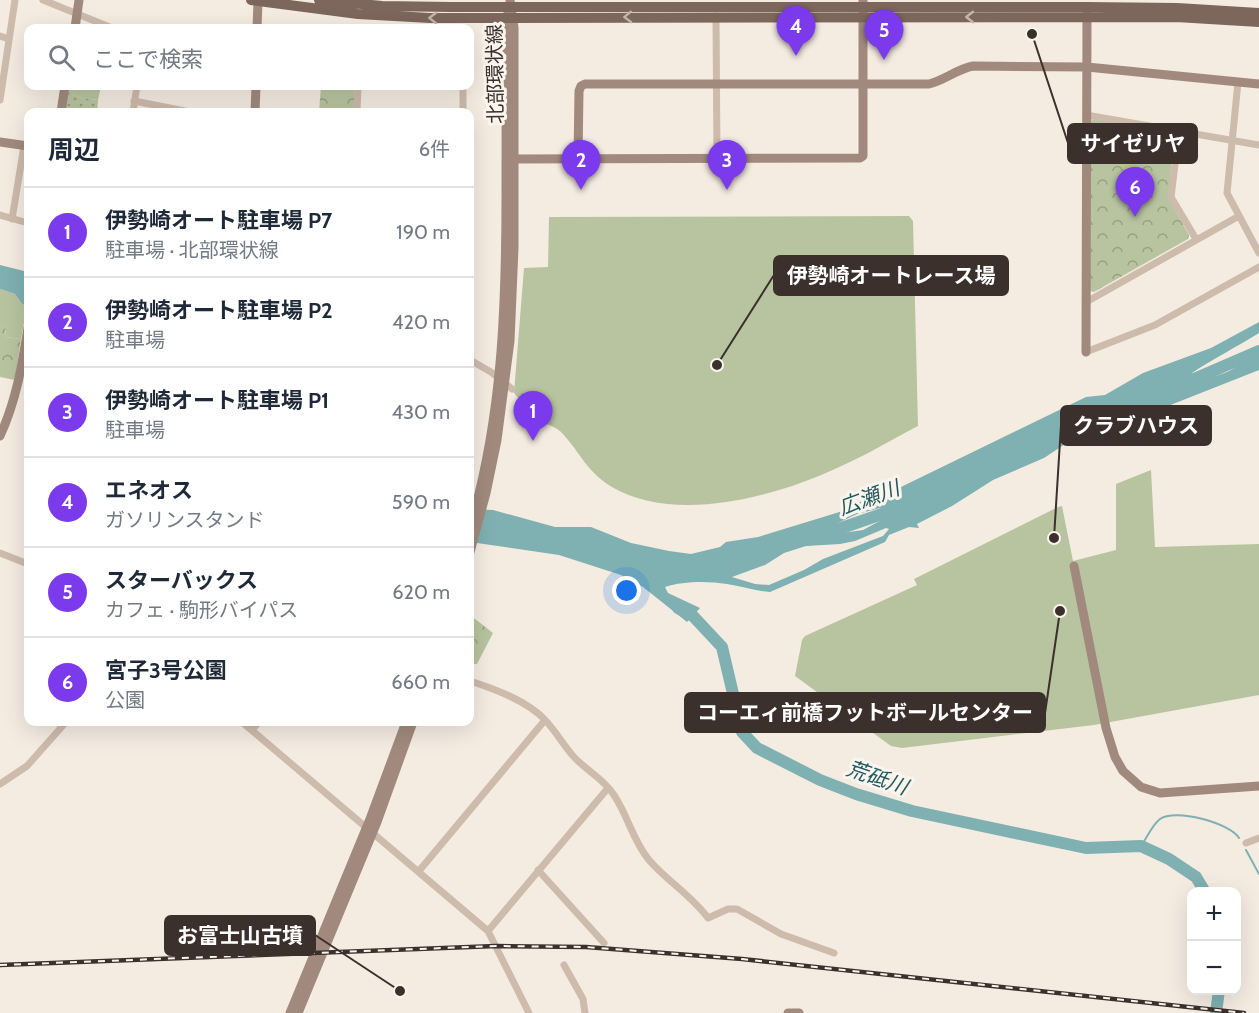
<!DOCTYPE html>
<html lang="ja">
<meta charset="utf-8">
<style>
body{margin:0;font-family:Cabin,"Noto Sans JP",sans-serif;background:#f6f6f7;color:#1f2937}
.controls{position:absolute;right:18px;bottom:18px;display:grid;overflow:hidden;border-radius:12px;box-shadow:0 6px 24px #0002}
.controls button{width:54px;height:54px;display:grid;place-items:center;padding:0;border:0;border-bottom:2px solid #e0e1e3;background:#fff;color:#1f2937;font:30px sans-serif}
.you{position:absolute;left:627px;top:591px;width:21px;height:21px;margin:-15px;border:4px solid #fff;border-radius:50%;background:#1a73e8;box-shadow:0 0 0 9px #1a73e833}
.badge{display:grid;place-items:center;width:39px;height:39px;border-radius:50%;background:#7c3aed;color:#fff;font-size:20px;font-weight:700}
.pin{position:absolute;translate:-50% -50px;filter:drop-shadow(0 2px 3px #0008)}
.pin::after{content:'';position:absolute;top:32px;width:21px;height:18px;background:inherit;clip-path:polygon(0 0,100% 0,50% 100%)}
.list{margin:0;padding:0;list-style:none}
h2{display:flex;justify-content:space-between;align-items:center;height:78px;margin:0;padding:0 24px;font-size:26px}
h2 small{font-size:20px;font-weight:400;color:#747a83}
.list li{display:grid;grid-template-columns:39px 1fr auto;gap:18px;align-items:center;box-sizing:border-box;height:90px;padding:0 24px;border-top:2px solid #e0e1e3}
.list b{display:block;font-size:22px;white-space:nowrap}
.list p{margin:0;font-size:20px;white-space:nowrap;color:#747a83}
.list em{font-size:20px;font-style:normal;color:#747a83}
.icon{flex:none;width:33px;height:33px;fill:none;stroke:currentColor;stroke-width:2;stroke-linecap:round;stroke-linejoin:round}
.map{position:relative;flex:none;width:1259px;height:1013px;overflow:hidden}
.search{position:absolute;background:#fff;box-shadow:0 6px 24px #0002;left:24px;top:24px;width:450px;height:66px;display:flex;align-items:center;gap:15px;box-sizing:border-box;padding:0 21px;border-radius:12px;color:#747a83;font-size:22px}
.panel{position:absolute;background:#fff;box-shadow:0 6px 24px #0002;left:24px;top:108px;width:450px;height:618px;border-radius:12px}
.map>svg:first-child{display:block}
</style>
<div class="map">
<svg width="1259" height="1013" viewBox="0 0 1259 1013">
<defs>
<pattern id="forest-crowns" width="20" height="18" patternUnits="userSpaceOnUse" patternTransform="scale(1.5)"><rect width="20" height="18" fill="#b8c4a0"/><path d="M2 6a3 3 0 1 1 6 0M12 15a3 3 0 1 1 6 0" fill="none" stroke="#97a083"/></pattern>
<pattern id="garden-dots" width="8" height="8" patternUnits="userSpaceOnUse" patternTransform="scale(1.5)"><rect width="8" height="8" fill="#b8c4a0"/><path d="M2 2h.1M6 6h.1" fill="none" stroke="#97a083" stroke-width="1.8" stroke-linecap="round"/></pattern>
</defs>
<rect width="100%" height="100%" fill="#f4ebe1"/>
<path fill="#b8c4a0" d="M69 86H101L98 100 82 98 67 92Z
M909 216 913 221 918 426C891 440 865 456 837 468 775 497 675 524 612 487 587 472 581 454 563 434 557 427 547 425 539 420 529 414 522 402 514 393L524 268 548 267 549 217Z
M0 289 15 294 22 304 27 307 21 339 5 337 6 327 0 325Z
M1151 470 1155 547 1259 544V695L1094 725 902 748 891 746 795 676 802 640 805 636 917 585 914 579 1058 507 1062 506 1073 561 1116 550V484Z"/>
<path fill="url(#forest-crowns)" d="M321 86H355L354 112H319Z
M1094 119 1173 134 1169 199 1189 235 1188 239 1094 292 1090 291 1091 121Z
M0 325 6 326 5 337 21 339 15 380 0 377Z
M470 615 493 633 477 664H470Z"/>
<path fill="url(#garden-dots)" d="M67 92 82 98 98 100 97 112H64Z"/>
<path fill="#7fb0b2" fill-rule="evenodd" d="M0 265 28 272V307L22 304 15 294 0 289Z
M1259 322V333C1237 347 1214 358 1192 373L1191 380C1220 378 1240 369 1259 348V370L1130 421 1100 429 1065 444 1044 458 993 480 952 506 917 524 919 528 909 527 889 535 885 542 770 592C755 591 742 586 727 584 708 581 683 581 665 587L668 593 700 608 687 622 643 587 621 575 559 555 470 542V509L493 510 555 527H591L631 543 669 551 691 554 720 547 726 542 758 537 846 510 889 486 897 484 901 487 1086 397 1105 395 1143 373 1211 348ZM880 508 888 512 889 516 863 530 822 536 817 533 857 514ZM886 528 889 529 883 536 823 559 804 570 769 585 755 584 732 577 765 565 784 553 806 546 840 544 855 541Z"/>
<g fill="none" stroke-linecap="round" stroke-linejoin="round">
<path stroke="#7fb0b2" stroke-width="2" d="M1141 846C1147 838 1152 825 1160 819 1175 808 1230 823 1239 838
M1246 850 1259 874"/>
<path stroke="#7fb0b2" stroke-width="12" d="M1178 386 1259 351
M807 540 902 507
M678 608 693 616 722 647 742 732 757 748 820 780 856 794 912 811 1086 848 1141 846 1169 859 1196 877 1205 892
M1216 1013 1219 990"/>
<path stroke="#cdbbac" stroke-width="7" d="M43 0 112 28
M716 16 717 159
M0 36 9 39
M1238 82 1227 193 1259 253
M0 100 15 0
M134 101 190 112
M133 112 137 86
M357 112 358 86
M463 112V86
M1086 115 1259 145
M1179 131 1171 197 1196 239
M0 215 28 223
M12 219 24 146
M1088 301 1239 216
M1086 352 1155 325 1259 267
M470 360 491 372 512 389
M0 553 28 564
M470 681C495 689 528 701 546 721 557 733 564 746 574 757 587 771 604 779 614 795 628 816 633 841 649 860 667 881 691 895 708 918L728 909H737L781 934 834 953
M242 722 488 931 529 1013
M252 730 259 722
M0 784 27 766 66 722
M1246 843 1259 838
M538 870 604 943
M419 871 545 720
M488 931 608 788
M564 965 583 999 585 1013"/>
<path stroke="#a18a7d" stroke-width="9" d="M75 28 79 0
M257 28 258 2
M61 112 65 86
M255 112 256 86
M0 142 28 146
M508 159 860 158 863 156V0
M578 159 579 91 581 86 585 84H929C945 80 957 69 973 66L1087 67 1259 84
M1086 352 1087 12
M0 436C16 401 22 366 28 328
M470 527C502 420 506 308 506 197 506 137 506 78 507 18L508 13
M470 552 486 493 497 440 510 341 514 248V28L510 0
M1074 566 1106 728 1115 757 1123 771 1141 787 1160 793 1259 786
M290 1013 370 819 406 722
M298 1013 377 822 413 722
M788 1013H799"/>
<path stroke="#7d675c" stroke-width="10" d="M251 0 358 14 430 18 1176 17 1259 22
M319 0 382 6 450 7H1087L1177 8 1259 13"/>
<g stroke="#3b302b" stroke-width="4.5">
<path id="rail" d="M0 965 496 946 586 947 742 959 1244 1013"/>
</g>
<use href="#rail" stroke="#fbf5ee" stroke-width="2" stroke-dasharray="7" stroke-linecap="butt"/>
</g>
<defs><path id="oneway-chevron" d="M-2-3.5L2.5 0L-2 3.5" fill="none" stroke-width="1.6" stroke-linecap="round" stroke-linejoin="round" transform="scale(1.5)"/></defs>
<g stroke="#c2b5ac">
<use href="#oneway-chevron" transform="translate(628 17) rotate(178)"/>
<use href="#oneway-chevron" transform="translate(970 17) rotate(180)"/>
<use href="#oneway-chevron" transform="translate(433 18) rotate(-179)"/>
</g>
<g text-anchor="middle" stroke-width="6" stroke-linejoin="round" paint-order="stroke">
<g font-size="20" fill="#3b302b" stroke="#fbf5ee">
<text transform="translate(495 74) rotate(-91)" y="7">北部環状線</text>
</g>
<g font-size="21" font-style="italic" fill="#1f5a5e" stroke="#fbf5ee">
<text transform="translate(869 498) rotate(-20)" y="7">広瀬川</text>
<text transform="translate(877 778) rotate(19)" y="7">荒砥川</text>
</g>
</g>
<path fill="none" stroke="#3b302b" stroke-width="2" d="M1032 34L1068 143M717 365L774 275M1054 538L1061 425M1060 611L1045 713M400 991L315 935"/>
<g fill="#3b302b" stroke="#fbf5ee" stroke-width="2">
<circle cx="1032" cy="34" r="6"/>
<circle cx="717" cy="365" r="6"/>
<circle cx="1054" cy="538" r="6"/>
<circle cx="1060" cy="611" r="6"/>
<circle cx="400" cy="991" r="6"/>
</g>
<g fill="#3b302b" stroke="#3b302b" stroke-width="2">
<rect x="1068" y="124" width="129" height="39" rx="6"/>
<rect x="774" y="256" width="234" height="39" rx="6"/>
<rect x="1061" y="406" width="150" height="39" rx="6"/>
<rect x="685" y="693" width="360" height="39" rx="6"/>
<rect x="165" y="916" width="150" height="39" rx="6"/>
</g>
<g font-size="21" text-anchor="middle" font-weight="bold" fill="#fff">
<text x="1133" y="151">サイゼリヤ</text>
<text x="891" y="283">伊勢崎オートレース場</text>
<text x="1136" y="433">クラブハウス</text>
<text x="865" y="720">コーエィ前橋フットボールセンター</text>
<text x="240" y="943">お富士山古墳</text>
</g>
</svg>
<div class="controls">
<button>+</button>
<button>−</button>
</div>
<div class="you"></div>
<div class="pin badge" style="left:533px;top:441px">1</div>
<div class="pin badge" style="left:581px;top:190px">2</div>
<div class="pin badge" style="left:727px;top:190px">3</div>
<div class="pin badge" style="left:796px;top:56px">4</div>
<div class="pin badge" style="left:884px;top:60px">5</div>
<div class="pin badge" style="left:1135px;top:217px">6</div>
<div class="search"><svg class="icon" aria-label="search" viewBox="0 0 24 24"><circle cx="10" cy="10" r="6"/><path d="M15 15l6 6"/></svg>ここで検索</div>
<section class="panel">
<h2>周辺<small>6件</small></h2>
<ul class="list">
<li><span class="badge">1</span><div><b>伊勢崎オート駐車場 P7</b><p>駐車場 · 北部環状線</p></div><em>190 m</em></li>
<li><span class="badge">2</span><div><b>伊勢崎オート駐車場 P2</b><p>駐車場</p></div><em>420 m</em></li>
<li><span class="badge">3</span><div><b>伊勢崎オート駐車場 P1</b><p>駐車場</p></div><em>430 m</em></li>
<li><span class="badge">4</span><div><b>エネオス</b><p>ガソリンスタンド</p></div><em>590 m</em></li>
<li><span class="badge">5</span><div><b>スターバックス</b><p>カフェ · 駒形バイパス</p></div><em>620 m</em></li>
<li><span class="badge">6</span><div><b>宮子3号公園</b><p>公園</p></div><em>660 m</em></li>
</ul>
</section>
</div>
